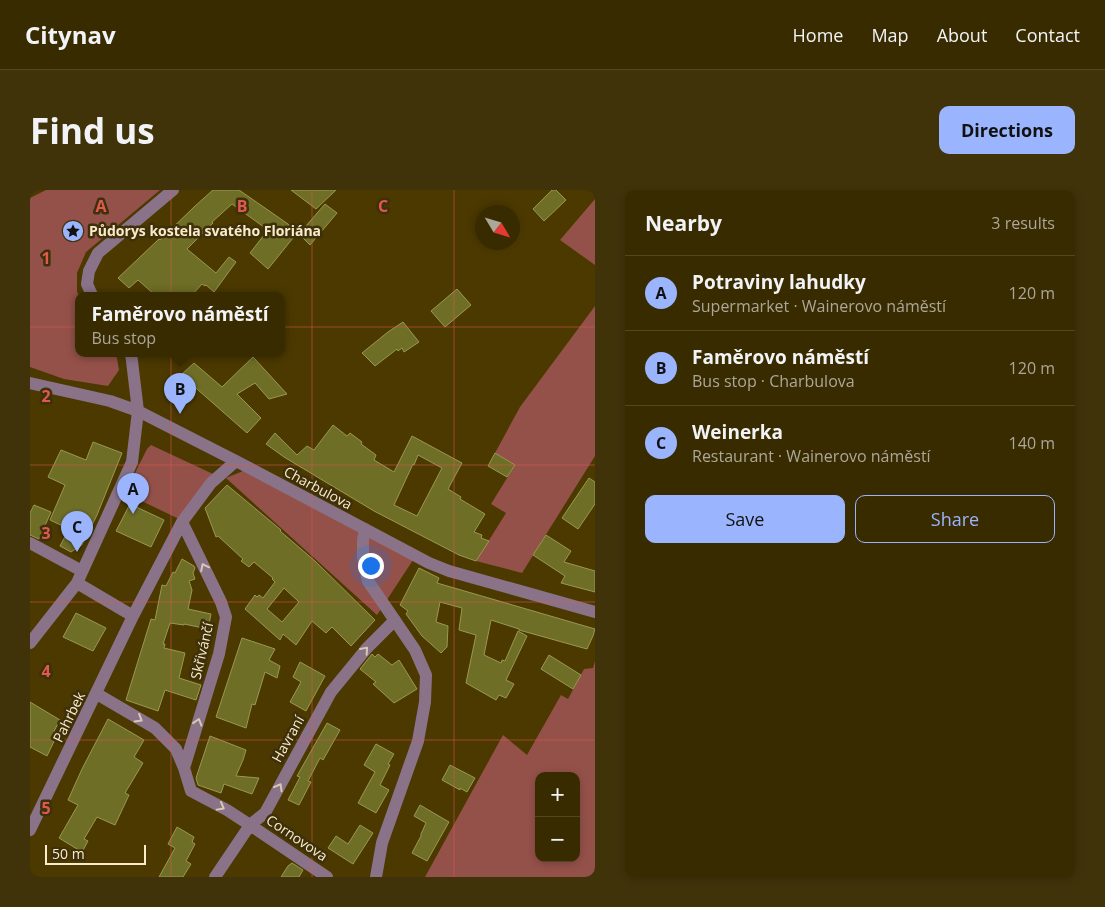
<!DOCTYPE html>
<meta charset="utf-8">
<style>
body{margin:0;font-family:"Open Sans",sans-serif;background:#40330a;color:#f1f3f6}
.controls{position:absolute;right:15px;bottom:15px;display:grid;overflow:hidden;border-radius:10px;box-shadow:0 2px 8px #0003}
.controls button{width:45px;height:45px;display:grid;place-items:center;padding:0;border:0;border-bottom:1px solid #534722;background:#392b00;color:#f1f3f6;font:25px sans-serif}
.compass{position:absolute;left:445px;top:15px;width:45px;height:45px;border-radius:50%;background:#392b00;box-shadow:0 2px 8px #0003;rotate:128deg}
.scale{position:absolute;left:15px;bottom:12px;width:101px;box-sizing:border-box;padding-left:5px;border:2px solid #faecca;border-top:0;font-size:14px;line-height:18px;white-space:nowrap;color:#faecca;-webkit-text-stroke:4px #3e300b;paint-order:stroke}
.you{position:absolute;left:340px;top:375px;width:18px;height:18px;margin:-12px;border:4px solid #fff;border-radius:50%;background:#1a73e8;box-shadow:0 0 0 8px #1a73e833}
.badge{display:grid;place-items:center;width:32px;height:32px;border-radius:50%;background:#9ab5fd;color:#111;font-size:16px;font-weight:700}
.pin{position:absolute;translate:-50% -41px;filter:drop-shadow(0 1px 2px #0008)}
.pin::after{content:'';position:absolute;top:26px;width:18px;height:15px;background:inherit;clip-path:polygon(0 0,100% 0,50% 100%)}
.popup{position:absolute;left:45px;top:102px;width:210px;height:65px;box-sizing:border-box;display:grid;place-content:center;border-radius:10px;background:#392b00;filter:drop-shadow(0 1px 4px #0005);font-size:16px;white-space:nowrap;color:#aba799}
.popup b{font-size:19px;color:#f1f3f6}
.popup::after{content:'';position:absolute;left:50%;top:100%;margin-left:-10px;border:10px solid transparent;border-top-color:#392b00}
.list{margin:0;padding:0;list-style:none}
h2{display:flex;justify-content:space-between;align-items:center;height:65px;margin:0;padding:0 20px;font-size:21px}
h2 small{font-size:16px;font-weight:400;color:#aba799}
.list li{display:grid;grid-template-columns:32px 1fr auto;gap:15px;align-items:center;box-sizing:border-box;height:75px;padding:0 20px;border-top:1px solid #534722}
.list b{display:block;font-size:19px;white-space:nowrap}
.list p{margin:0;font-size:16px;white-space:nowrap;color:#aba799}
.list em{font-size:16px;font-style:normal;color:#aba799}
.actions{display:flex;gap:10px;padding:15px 20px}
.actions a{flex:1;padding:11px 0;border:1px solid #9ab5fd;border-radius:10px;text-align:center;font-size:18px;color:#9ab5fd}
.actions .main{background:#9ab5fd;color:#111}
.map{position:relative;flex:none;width:565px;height:687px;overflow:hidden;border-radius:10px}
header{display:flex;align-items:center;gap:30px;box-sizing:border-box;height:70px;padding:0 25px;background:#392b00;border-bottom:1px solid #534722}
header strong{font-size:24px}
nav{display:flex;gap:28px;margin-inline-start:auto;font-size:18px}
.intro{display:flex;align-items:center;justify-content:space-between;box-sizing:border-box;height:120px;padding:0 30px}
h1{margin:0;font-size:35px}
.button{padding:12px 22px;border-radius:10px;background:#9ab5fd;color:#111;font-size:18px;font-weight:700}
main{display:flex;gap:30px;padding:0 30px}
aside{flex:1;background:#392b00;border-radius:10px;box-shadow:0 2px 8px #0003}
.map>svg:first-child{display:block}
</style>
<header>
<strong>Citynav</strong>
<nav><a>Home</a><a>Map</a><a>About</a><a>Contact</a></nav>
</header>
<div class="intro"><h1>Find us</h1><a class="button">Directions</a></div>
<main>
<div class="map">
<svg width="565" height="687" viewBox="0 0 565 687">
<rect width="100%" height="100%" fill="#4c3900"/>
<path fill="#945149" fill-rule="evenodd" d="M16 0H130L56 62 47 83V102L49 105V163H86L89 180 78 196 34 189 0 177V8Z
M565 9V75L530 50Z
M565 116V266L492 383 446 371 476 323 461 314 485 275 465 263 490 217Z
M121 255 183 284 149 329 95 303 117 259Z
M213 281 383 370 347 425 196 288Z
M565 471V687H395L473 545 497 565 531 505 538 509 554 479 563 478ZM509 586H546V668H509Z"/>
<path fill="#6f6e26" stroke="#999852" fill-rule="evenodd" d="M183 0H209L258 34 267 43 238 79 220 63 238 40 202 14 182 32 183 33 157 59 186 83 199 67 206 72 184 102 176 95 175 96 172 94 162 105H125L108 90 99 98 88 88 129 49 130 50 164 17Z
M261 0H306L286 19Z
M522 0H526L536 10 514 31 503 19Z
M295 14 307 23 280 55 269 44Z
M427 99 441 115 415 137 401 121Z
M373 132 389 152 374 162 372 158 368 161 367 159 345 176 332 163 358 142Z
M223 167 257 204 239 209 225 193 207 204 231 228 217 243 151 185 164 173 192 197Z
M303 235 317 246 320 243 332 252 331 254 346 265 344 270 364 282 382 246 432 273 418 299 431 307 430 309 455 324 444 342 452 345 451 348 459 351 446 371 429 365 344 321 254 267 236 254 245 243 267 265 277 256 284 260ZM388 265 412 278 387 326 364 315 383 274 384 275Z
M63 252 92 263 67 325 52 355 41 362 30 356 39 339 20 330 35 295 18 287 31 260 56 270Z
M465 263 485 275 477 287 458 276Z
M559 288 565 292V314L548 339 532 328Z
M197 295 251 340 250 341 285 371 345 430 321 456 302 437 296 443 282 431 266 455 253 444 250 450 215 419 225 405 227 407 229 405 233 408 245 392 242 389 243 388 224 372 219 377 211 371 213 369 188 346 186 347 175 318ZM254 398 269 412 252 432 237 419Z
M100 314 134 330 121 357 86 341Z
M4 315 21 322 9 349 0 345V323Z
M516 345 541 361 534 372 565 381V402L531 393 535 386 503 365Z
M152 369 164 376 165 378 163 383 165 389 159 391 162 400 158 419 181 424 178 439 154 434V435L140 433 133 454H135L134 458 155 463 149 488 171 495 166 510 135 500 128 521 96 510 121 429 125 430 132 395 136 396 143 382 145 383Z
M389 378 409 388 407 393 565 439 563 446 557 459 489 440V439L461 430 454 465 471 473 472 470 475 471 488 441 497 446 476 490 484 494 476 508 469 505 466 510 436 493 446 445 429 440 432 418 410 412 406 432 418 436 417 457 411 463 392 446 376 424 378 421 370 415Z
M46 423 76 438 63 461 33 447Z
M212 448 245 459 239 470 250 476 247 488 235 482 225 515 222 514 216 538 186 527Z
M342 464 345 467 348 464 362 475 369 470 387 499 364 513 343 494 346 492 330 479Z
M519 465 551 485 543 499 511 479Z
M270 472 295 486 276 521 260 512 271 492 263 487Z
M0 512 30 530 24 541 28 543 17 566 0 557Z
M78 529 114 550 104 567 113 573 95 603 99 605 85 635 67 627 54 649 58 651 52 662 29 648 48 615 38 610 52 579Z
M297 533 310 540 293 570 290 568 278 591 281 592 269 615 258 610 270 587 267 586Z
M180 546 216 560 213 570 206 586 229 588 222 604 194 594 191 603 168 595 166 588Z
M346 554 364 564 358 574 360 575 350 595 359 600 346 623 328 613 345 582 334 575Z
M420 575 445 588 437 602 430 598V600L412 590Z
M390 615 419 632 397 671 382 663 391 646V644L396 633 384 626Z
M330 635 343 643 323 674 298 658 306 646 318 654Z
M147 637 164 647 162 652 165 654 156 671 161 674 153 687H129L145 658 138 654Z
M262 673 273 680 269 687H251L258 676Z"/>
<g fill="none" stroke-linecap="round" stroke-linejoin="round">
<path stroke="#8a7388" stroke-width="12" d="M62 105 57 94 59 81 68 63 143 0
M0 193 80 211 108 221 206 271 350 347 399 373 419 381 565 422
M152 332 191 412 196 427 189 464 154 578
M335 339 333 350V367L338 391 385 460 396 485 395 512 388 551 352 653 346 687
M0 353 52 381
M47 393 103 426
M0 453 47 393 102 272 108 221 101 163
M67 504 125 538 146 559 154 578 161 601 197 620 220 635 297 687
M0 640 103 426 152 332 181 293 206 271
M185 687 220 635 235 623 301 502 337 458 365 430"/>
</g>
<defs><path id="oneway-chevron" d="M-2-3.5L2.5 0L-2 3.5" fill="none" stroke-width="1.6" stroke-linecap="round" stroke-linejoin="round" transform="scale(1.25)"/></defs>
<g stroke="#d8c8b6">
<use href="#oneway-chevron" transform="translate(174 377) rotate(-116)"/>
<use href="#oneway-chevron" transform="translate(335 460) rotate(-49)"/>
<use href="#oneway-chevron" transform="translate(109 529) rotate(31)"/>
<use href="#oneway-chevron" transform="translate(168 532) rotate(-73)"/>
<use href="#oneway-chevron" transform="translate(249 597) rotate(-61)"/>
<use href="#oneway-chevron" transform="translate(191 617) rotate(29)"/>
</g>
<path fill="none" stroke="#df5950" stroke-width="1" stroke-opacity="0.55" d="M141 0V687M282 0V687M424 0V687M0 137H565M0 275H565M0 412H565M0 550H565"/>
<defs>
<g id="sight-disc" transform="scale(1.125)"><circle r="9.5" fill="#9ab5fd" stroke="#3e300b"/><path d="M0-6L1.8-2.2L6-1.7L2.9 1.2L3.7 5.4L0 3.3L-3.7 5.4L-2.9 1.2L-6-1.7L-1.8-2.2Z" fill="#111"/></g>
</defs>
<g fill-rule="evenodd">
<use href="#sight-disc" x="43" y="41"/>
</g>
<g text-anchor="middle" stroke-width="5" stroke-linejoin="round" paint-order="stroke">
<g font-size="14" font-weight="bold" fill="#faecca" stroke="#3e300b" text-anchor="start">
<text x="59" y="46">Půdorys kostela svatého Floriána</text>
</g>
<g font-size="14" fill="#faecca" stroke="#3e300b">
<text transform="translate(288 298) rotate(28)" y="5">Charbulova</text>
<text transform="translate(172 461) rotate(-77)" y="5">Skřivánčí</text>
<text transform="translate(39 527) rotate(-64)" y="5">Pahrbek</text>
<text transform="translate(258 549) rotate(-61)" y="5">Havraní</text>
<text transform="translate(267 648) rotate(34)" y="5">Cornovova</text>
</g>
</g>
<g font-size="16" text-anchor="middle" font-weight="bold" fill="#df5950" stroke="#3e300b" stroke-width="5" stroke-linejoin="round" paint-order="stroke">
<text x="71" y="22">A</text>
<text x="212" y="22">B</text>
<text x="353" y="22">C</text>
<text x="16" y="74">1</text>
<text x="16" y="212">2</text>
<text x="16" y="349">3</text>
<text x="16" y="487">4</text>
<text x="16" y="624">5</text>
</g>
</svg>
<div class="controls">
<button>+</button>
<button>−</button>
</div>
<svg class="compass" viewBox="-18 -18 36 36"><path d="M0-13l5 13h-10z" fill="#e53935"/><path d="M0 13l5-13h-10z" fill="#aba799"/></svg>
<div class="scale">50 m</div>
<div class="you"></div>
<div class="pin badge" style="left:103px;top:324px">A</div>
<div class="pin badge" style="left:150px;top:224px">B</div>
<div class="popup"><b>Faměrovo náměstí</b>Bus stop</div>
<div class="pin badge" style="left:47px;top:362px">C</div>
</div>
<aside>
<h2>Nearby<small>3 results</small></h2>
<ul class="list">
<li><span class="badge">A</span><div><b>Potraviny lahudky</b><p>Supermarket · Wainerovo náměstí</p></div><em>120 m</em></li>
<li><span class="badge">B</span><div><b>Faměrovo náměstí</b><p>Bus stop · Charbulova</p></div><em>120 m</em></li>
<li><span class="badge">C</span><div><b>Weinerka</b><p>Restaurant · Wainerovo náměstí</p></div><em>140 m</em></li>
</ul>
<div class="actions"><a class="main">Save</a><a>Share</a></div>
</aside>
</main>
